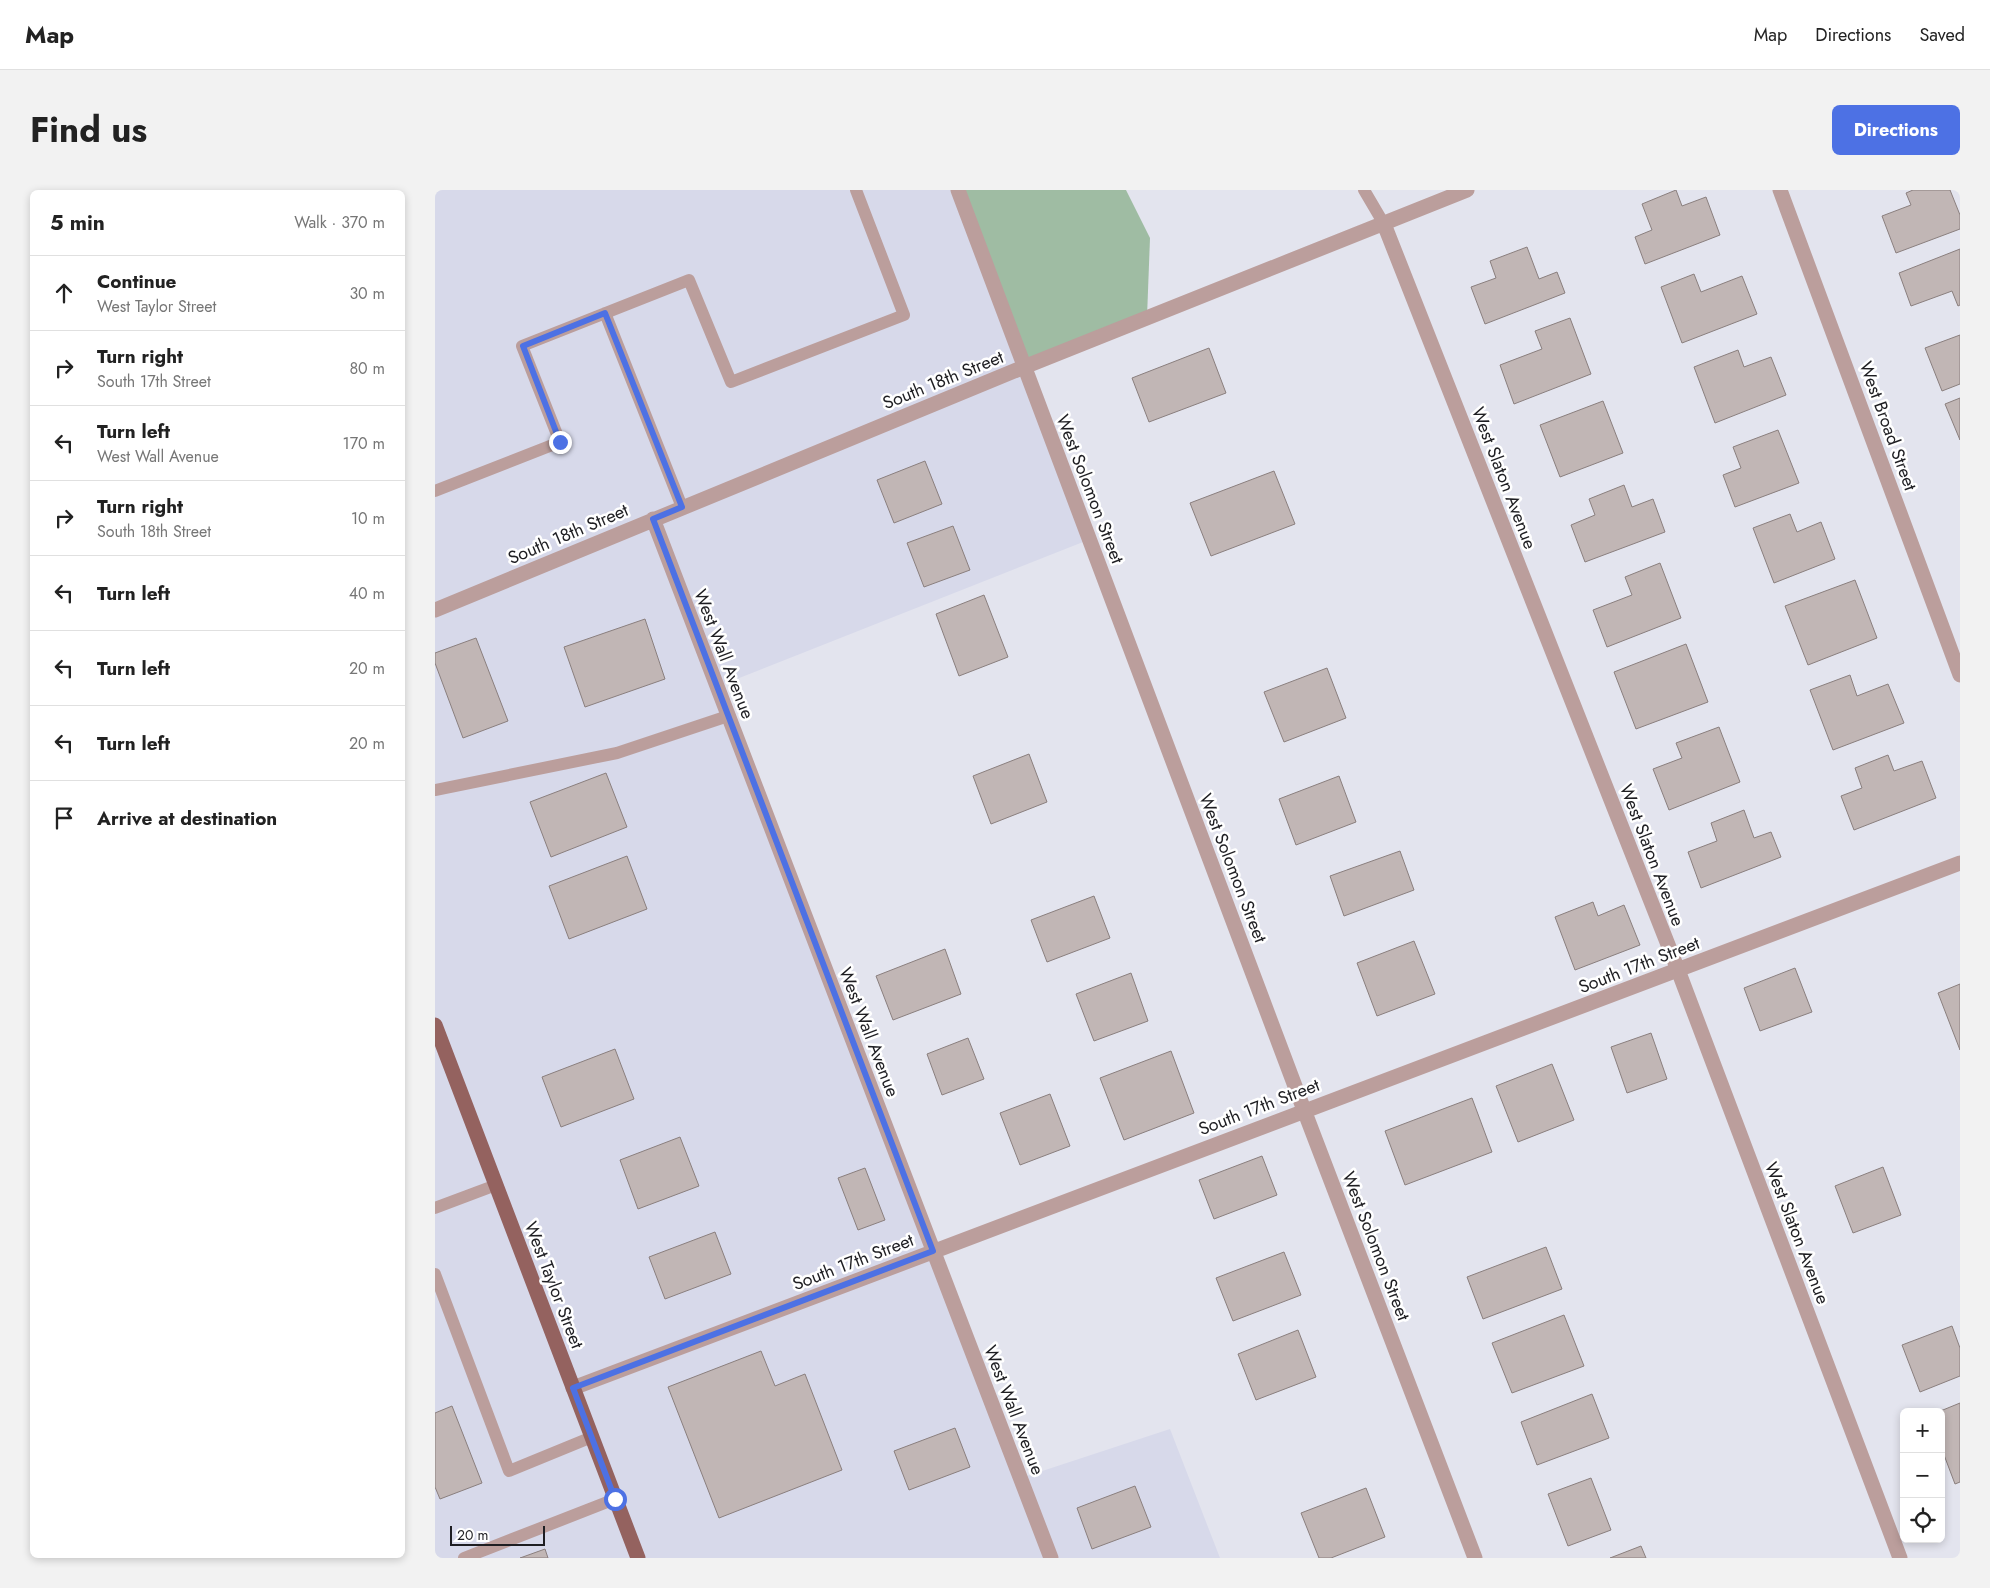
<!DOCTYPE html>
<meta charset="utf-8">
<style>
body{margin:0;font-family:Jost,sans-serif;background:#f2f2f2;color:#222}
.controls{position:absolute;right:15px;bottom:15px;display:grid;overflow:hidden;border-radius:8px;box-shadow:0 2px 8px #0003}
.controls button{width:45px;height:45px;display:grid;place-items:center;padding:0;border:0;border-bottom:1px solid #e0e0e0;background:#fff;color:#222;font:25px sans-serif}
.scale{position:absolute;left:15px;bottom:12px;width:95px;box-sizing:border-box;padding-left:5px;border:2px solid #1e1e22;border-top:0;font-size:14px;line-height:18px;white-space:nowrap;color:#1e1e22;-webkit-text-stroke:4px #fff;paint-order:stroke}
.stop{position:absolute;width:15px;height:15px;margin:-11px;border:4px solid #4d71e4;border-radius:50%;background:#fff}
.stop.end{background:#4d71e4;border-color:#fff;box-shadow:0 1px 5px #0008}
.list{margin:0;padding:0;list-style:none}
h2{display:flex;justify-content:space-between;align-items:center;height:65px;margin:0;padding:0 20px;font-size:21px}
h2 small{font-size:16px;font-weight:400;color:#767676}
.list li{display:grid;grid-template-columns:32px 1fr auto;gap:15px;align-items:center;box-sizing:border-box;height:75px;padding:0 20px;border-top:1px solid #e0e0e0}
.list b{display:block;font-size:19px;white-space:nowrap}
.list p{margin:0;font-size:16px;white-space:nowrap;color:#767676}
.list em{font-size:16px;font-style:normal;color:#767676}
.icon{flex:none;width:28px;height:28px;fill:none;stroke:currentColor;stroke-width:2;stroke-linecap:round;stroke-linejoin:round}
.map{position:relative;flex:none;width:1525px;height:1368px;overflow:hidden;border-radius:8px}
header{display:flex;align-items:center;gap:30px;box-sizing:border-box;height:70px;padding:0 25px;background:#fff;border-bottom:1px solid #e0e0e0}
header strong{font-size:24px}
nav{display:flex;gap:28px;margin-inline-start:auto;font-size:18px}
.intro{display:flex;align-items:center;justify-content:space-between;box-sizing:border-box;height:120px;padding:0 30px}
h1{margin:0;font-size:35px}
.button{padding:12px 22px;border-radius:8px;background:#4d71e4;color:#fff;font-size:18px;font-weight:700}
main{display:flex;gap:30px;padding:0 30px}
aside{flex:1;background:#fff;border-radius:8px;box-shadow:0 2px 8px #0003}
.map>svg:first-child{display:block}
</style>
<header>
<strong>Map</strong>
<nav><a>Map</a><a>Directions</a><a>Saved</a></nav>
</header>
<div class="intro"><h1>Find us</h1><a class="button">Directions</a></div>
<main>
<aside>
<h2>5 min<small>Walk · 370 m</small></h2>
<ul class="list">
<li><svg class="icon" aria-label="ahead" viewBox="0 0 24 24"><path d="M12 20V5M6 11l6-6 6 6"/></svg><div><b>Continue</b><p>West Taylor Street</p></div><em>30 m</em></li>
<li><svg class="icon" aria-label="right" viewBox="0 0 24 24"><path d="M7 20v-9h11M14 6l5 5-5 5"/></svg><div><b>Turn right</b><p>South 17th Street</p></div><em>80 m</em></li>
<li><svg class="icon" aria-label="left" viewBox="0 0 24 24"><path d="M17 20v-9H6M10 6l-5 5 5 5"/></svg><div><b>Turn left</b><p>West Wall Avenue</p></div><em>170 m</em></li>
<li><svg class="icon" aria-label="right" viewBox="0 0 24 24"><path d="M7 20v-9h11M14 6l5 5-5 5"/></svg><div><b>Turn right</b><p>South 18th Street</p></div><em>10 m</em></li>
<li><svg class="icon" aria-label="left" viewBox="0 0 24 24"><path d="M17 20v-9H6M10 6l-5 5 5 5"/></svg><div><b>Turn left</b></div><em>40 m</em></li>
<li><svg class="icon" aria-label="left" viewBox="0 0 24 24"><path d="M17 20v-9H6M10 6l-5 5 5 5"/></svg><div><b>Turn left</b></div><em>20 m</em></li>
<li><svg class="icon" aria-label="left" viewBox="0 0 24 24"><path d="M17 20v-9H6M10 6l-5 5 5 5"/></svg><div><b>Turn left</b></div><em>20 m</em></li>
<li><svg class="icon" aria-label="arrive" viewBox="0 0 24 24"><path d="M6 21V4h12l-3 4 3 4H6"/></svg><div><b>Arrive at destination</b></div></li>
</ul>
</aside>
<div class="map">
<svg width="1525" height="1368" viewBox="0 0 1525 1368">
<rect width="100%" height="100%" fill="#e3e4ee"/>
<path fill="#d7d9ea" d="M0 0H520L648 352 289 494 586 1288 735 1239 785 1368H0Z"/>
<path fill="#9fbca3" d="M523 0H691L715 48 712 127 589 177Z"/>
<path fill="#c1b6b5" stroke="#8a7f7e" d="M1241 0 1247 16 1271 7 1285 45 1210 74 1200 47 1217 40 1207 14Z
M1478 0H1515L1525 25V39L1461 63 1447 26 1476 15 1471 3Z
M1092 57 1104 89 1122 82 1130 103 1050 134 1036 97 1061 88 1055 71Z
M1525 59V115L1523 116 1517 101 1476 116 1464 83Z
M1259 84 1266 102 1307 86 1322 124 1247 153 1226 97Z
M1135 128 1156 184 1079 214 1065 175 1107 159 1100 141Z
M1525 145V194L1507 201 1490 158Z
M774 158 791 203 714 232 697 188Z
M1303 160 1309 177 1336 167 1351 205 1280 233 1259 177Z
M1525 208V250L1510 214Z
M1168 211 1188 263 1125 287 1105 235Z
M1343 240 1364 293 1300 317 1288 285 1306 278 1298 257Z
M490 271 507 314 459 333 442 290Z
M839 281 860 334 776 366 755 313Z
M1189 295 1197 317 1218 309 1230 342 1150 372 1136 335 1160 325 1154 309Z
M1355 324 1362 342 1386 332 1400 369 1339 393 1318 338Z
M518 336 535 380 489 397 472 353Z
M1225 373 1246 428 1172 457 1158 420 1197 405 1190 387Z
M1420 390 1442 448 1373 475 1350 416Z
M549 405 573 467 524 486 501 424Z
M210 429 230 489 150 517 129 457Z
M41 448 73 531 28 548 0 473V463Z
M1251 454 1273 512 1201 539 1179 482Z
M892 478 911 528 849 552 829 502Z
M1415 485 1422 506 1453 494 1469 533 1398 560 1375 500Z
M1284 537 1305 592 1234 620 1218 579 1247 568 1241 553Z
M594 564 612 612 556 634 538 586Z
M1453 565 1459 581 1487 571 1501 608 1419 640 1406 606 1427 598 1420 578Z
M171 583 192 637 116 667 95 612Z
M904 586 921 632 861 655 844 609Z
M1309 620 1319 648 1336 642 1346 667 1266 698 1253 662 1282 651 1276 633Z
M965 661 979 700 909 726 895 686Z
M192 666 212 719 134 749 114 696Z
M659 706 675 748 612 772 596 730Z
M1158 712 1163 726 1189 715 1205 755 1140 780 1120 727Z
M979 751 1000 804 942 826 922 773Z
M510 759 526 804 458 830 441 786Z
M1360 778 1377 822 1325 841 1309 798Z
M696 783 713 831 659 851 641 804Z
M1525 794V860L1503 803Z
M1216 843 1232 889 1192 903 1176 857Z
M533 848 549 889 507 905 492 864Z
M180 859 199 909 126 937 107 887Z
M736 861 759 923 689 950 665 888Z
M1117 874 1139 930 1083 952 1061 896Z
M615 904 635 956 585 975 565 923Z
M1037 908 1057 962 970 995 950 941Z
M245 947 264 996 203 1019 185 970Z
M827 966 842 1005 779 1029 764 990Z
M1448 977 1466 1025 1418 1043 1400 996Z
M430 978 450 1030 423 1040 403 988Z
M280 1042 296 1084 230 1109 214 1067Z
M1111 1057 1127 1099 1048 1129 1032 1087Z
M849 1062 866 1105 798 1131 781 1088Z
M1129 1125 1149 1176 1077 1203 1057 1153Z
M1517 1136 1525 1158V1186L1485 1202 1467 1155Z
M863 1140 881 1187 821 1210 803 1164Z
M326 1161 340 1196 370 1184 407 1280 284 1328 233 1197Z
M1157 1204 1174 1248 1102 1275 1086 1232Z
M1525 1213V1292L1520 1294 1506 1257V1222H1503Z
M17 1216 47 1293 5 1309 0 1297V1223Z
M520 1238 535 1277 474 1300 459 1261Z
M1156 1288 1176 1340 1133 1356 1113 1304Z
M700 1296 716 1337 657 1359 642 1318Z
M931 1298 950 1347 896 1368H884L866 1323Z
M1206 1356 1211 1368H1175Z
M110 1359 113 1368H85Z"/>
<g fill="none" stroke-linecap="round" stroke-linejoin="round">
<path stroke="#bb9e9c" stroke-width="12" d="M929 0 949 34
M170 123 247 317
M0 301 125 252 87 156 254 90 296 192 469 125 421 0
M0 600 182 563 293 526
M0 1018 61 995
M0 1084 74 1281 157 1247
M29 1368 180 1309"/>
<path stroke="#bb9e9c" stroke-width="15" d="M523 0 869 920 1040 1368
M1345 0 1525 485
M949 34 1243 780 1465 1368
M218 329 616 1368
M0 420 589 177 1032 0
M138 1198 1525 673"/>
<path stroke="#94625f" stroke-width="15" d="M0 835 203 1368"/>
</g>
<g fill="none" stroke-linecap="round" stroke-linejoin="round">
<path stroke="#4d71e4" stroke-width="6" d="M125 252 88 156 170 123 247 317 218 329 498 1061 138 1198 180 1309"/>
</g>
<g text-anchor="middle" stroke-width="5" stroke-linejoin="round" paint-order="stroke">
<g font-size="18" fill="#1e1e22" stroke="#fff">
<text transform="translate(508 190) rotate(-22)" y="6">South 18th Street</text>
<text transform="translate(1453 236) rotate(70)" y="6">West Broad Street</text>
<text transform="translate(1069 288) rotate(69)" y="6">West Slaton Avenue</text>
<text transform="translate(655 299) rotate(69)" y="6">West Solomon Street</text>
<text transform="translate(133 344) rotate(-23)" y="6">South 18th Street</text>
<text transform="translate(289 464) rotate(69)" y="6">West Wall Avenue</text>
<text transform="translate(1217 665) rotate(69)" y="6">West Slaton Avenue</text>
<text transform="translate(798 678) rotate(69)" y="6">West Solomon Street</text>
<text transform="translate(1204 775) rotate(-21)" y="6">South 17th Street</text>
<text transform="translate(434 842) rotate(69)" y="6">West Wall Avenue</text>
<text transform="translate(824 917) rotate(-21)" y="6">South 17th Street</text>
<text transform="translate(1362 1043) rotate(69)" y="6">West Slaton Avenue</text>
<text transform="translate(941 1056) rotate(69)" y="6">West Solomon Street</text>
<text transform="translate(418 1072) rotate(-21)" y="6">South 17th Street</text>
<text transform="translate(119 1095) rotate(69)" y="6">West Taylor Street</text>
<text transform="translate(579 1220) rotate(69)" y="6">West Wall Avenue</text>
</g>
</g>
</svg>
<div class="controls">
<button>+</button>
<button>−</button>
<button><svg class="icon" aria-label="locate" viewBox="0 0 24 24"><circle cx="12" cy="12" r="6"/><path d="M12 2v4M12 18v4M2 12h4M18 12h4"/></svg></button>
</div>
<div class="scale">20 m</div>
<div class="stop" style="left:180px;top:1309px"></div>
<div class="stop end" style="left:125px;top:252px"></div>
</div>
</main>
